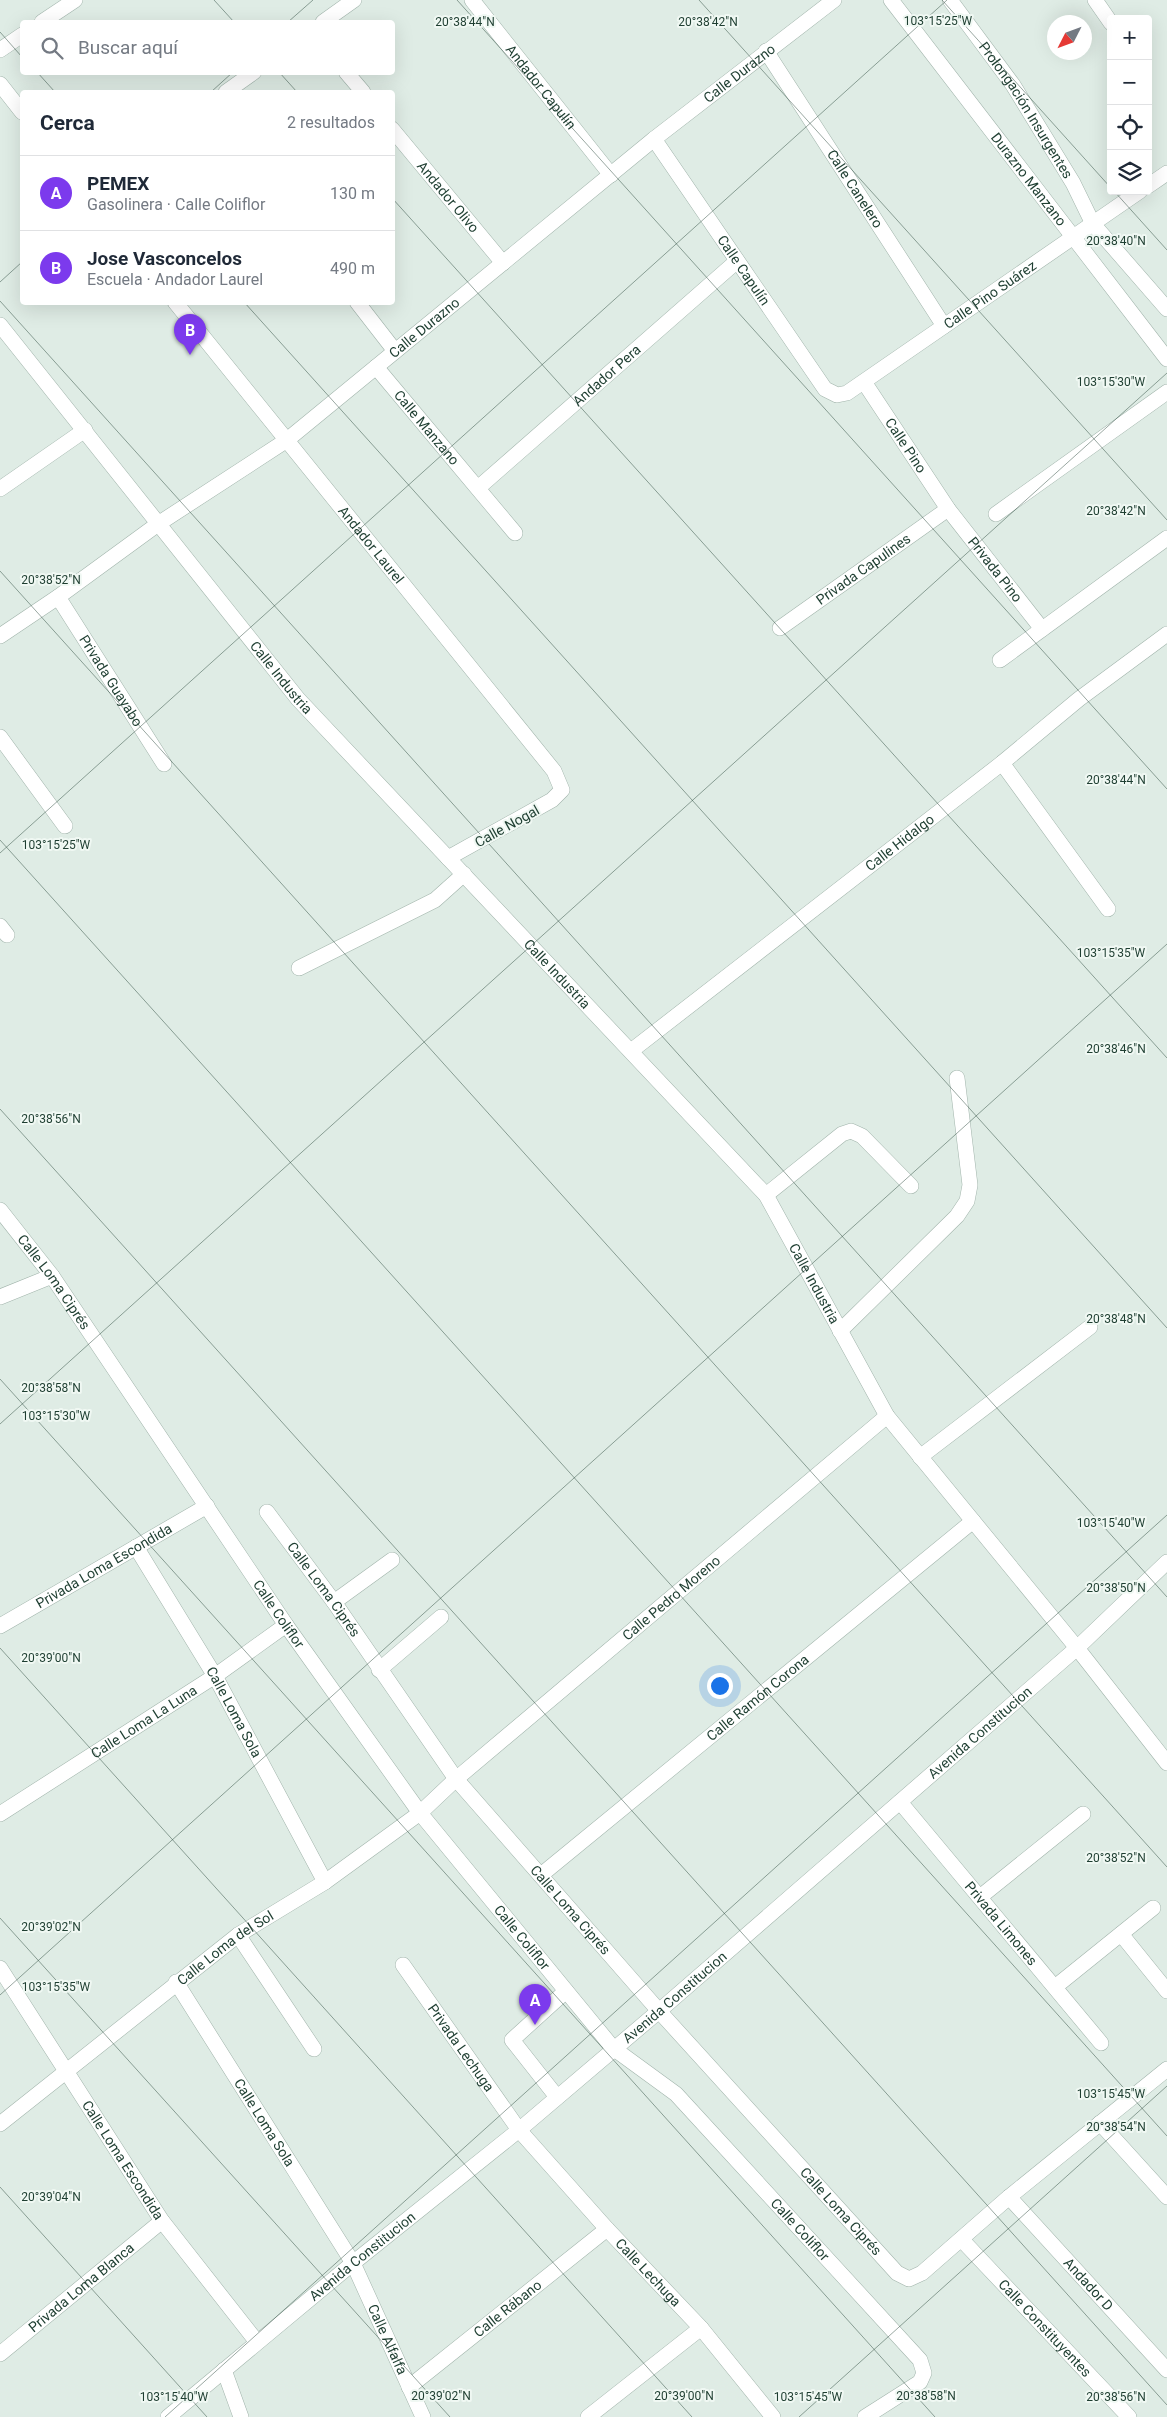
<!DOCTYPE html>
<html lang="es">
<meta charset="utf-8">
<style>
body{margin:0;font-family:Roboto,sans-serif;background:#f2f2f3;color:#1f2937}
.controls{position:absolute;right:15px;top:15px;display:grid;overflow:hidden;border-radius:5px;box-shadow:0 5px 20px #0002}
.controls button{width:45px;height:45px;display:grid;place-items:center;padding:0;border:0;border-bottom:1px solid #e0e1e3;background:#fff;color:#1f2937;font:25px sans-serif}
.compass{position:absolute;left:1047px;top:15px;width:45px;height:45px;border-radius:50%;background:#fff;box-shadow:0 5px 20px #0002;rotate:228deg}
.you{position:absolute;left:719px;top:1685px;width:18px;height:18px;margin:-12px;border:4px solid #fff;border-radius:50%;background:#1a73e8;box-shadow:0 0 0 8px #1a73e833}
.badge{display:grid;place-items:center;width:32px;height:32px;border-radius:50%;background:#7c3aed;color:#fff;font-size:16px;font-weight:700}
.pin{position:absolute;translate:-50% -41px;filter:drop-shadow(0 1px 2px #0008)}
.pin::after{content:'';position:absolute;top:26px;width:18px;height:15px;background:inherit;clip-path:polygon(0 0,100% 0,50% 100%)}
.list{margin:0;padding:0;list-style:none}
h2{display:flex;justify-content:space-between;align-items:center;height:65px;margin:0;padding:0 20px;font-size:21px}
h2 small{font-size:16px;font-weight:400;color:#747a83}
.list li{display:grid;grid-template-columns:32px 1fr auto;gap:15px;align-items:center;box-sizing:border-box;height:75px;padding:0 20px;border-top:1px solid #e0e1e3}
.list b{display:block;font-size:19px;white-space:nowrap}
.list p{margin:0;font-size:16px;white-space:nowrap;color:#747a83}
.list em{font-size:16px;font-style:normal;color:#747a83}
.icon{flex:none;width:28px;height:28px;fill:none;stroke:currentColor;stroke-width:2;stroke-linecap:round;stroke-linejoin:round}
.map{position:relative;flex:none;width:1167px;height:2417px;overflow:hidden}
.search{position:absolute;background:#fff;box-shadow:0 5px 20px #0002;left:20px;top:20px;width:375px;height:55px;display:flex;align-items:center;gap:12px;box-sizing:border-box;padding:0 18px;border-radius:5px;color:#747a83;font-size:19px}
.panel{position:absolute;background:#fff;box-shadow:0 5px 20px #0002;left:20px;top:90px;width:375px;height:215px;border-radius:5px}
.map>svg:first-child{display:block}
</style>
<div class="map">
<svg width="1167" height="2417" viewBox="0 0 1167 2417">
<rect width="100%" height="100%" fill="#dfece5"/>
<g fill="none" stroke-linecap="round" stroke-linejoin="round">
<g stroke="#a1b4ab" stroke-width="16">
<g id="minor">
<path id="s1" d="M472 0 611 175"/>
<path id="s2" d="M891 0 1167 359"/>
<path id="s3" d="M950 0 1013 85 1073 183 1093 224 1167 309"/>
<path d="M1095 0 1111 23"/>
<path d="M42 22 75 0"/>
<path d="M323 22 354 0"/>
<path d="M0 50 22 35"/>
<path id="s4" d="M766 51 944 326"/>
<path d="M346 72 363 92"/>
<path d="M0 84 22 112"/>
<path d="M226 92 254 72"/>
<path id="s5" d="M392 129 503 263"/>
<path id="s6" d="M654 139 825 389 837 395 847 393 1140 191"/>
<path d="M1148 186 1167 173"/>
<path id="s7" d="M175 302 554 771 562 790 552 800 448 858"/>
<path d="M357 302 395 351"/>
<path id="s8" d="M0 325 298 699 766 1195 887 1416 1077 1648 1167 1763"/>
<path id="s9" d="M376 367 515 533"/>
<path id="s10" d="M864 382 948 509 1042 629"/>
<path id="s11" d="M478 488 737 261"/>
<path d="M0 489 85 430"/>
<path d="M996 514 1167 392"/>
<path id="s12" d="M58 597 164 764"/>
<path id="s13" d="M780 628 948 509"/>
<path id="s14" d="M0 636 58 597 158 524 287 440 654 139 834 0"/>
<path d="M1000 660 1167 538"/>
<path d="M0 737 65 826"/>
<path d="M1002 763 1108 909"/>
<path d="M0 926 7 935"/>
<path d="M299 968 435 900 464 874"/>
<path id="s15" d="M631 1051 1002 763 1079 699 1167 634"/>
<path d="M766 1195 842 1134 851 1131 862 1136 911 1186"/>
<path id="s16" d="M0 1210 52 1276 286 1625 420 1813 613 2048 676 2094 920 2360 924 2373 920 2382 865 2417"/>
<path d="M0 1297 52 1276"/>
<path d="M840 1331 957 1216 967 1201 970 1185 957 1078"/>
<path d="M920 1457 1090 1327"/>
<path id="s17" d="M267 1512 334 1602 456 1779 659 2011 897 2273 909 2279 922 2273 1009 2197 1167 2069"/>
<path id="s18" d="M136 1547 215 1676 325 1882"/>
<path d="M334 1602 392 1560"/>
<path id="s19" d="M0 1626 207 1506"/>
<path d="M379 1670 441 1617"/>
<path id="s20" d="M900 1802 1101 2043"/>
<path id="s21" d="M0 1814 215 1676 286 1625"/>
<path id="s22" d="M541 1875 973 1521"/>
<path d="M980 1897 1083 1814"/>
<path d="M1121 1934 1167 1991"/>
<path d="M238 1935 314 2049"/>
<path id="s23" d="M403 1965 519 2130 607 2229 701 2328 773 2417"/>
<path id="s24" d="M0 1968 162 2221 257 2342"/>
<path id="s25" d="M176 1982 353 2263 423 2417"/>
<path d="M1055 1987 1153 1908"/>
<path d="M557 2097 512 2040 566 1991"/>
<path d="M1100 2123 1167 2197"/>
<path id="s26" d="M0 2124 238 1935 325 1882 420 1813 456 1779 887 1416"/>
<path id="s27" d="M1009 2197 1167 2370"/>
<path id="s28" d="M962 2240 1129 2417"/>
<path id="s29" d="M0 2354 162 2221"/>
<path d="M224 2370 241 2417"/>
<path id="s30" d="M409 2387 607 2229"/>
<path id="s31" d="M168 2417 353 2263 519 2130 659 2011 1077 1648 1167 1562"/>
<path d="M588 2417 701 2328"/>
</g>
</g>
<use href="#minor" stroke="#fff" stroke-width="15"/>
</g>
<path fill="none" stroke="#1e3e31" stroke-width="1" stroke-opacity="0.45" d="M214 0 234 22M457 0 1167 789M699 0 1167 520M942 0 1111 188M288 22 313 0M0 32 22 57M37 72 55 92M279 72 297 92M211 92 233 72M1114 191 1167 250M392 198 1167 1058M0 282 22 262M0 301 1167 1597M244 302 1167 1328M0 571 1167 1867M0 840 1167 2136M0 853 947 0M0 1109 1167 2405M0 1379 935 2417M0 1424 1167 373M0 1648 692 2417M0 1918 450 2417M0 1995 1167 944M0 2187 207 2417M165 2417 1167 1515M799 2417 1167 2086"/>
<g text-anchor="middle" stroke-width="4" stroke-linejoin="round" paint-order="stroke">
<g font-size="14" fill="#1e3e31" stroke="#f0f8f3">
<text dy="5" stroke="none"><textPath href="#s14" startOffset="930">Calle Durazno</textPath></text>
<text dy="5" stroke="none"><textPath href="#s1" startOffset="111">Andador Capulín</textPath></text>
<text dy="5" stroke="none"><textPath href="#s3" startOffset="134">Prolongación Insurgentes</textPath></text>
<text dy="5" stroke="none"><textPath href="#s2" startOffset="226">Durazno Manzano</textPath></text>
<text dy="5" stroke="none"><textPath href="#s4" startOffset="164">Calle Canelero</textPath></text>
<text dy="5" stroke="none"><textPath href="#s5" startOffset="88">Andador Olivo</textPath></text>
<text dy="5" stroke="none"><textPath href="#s6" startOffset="159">Calle Capulín</textPath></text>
<text dy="5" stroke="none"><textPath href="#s6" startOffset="500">Calle Pino Suárez</textPath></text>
<text dy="5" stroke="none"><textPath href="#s14" startOffset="525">Calle Durazno</textPath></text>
<text dy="5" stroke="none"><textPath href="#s11" startOffset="171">Andador Pera</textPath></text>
<text dy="5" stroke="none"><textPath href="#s9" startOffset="79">Calle Manzano</textPath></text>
<text dy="5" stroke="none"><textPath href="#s10" startOffset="76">Calle Pino</textPath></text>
<text dy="5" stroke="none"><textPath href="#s7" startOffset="312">Andador Laurel</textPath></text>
<text dy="5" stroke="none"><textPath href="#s13" startOffset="102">Privada Capulines</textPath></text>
<text dy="5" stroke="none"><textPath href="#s10" startOffset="229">Privada Pino</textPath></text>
<text dy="5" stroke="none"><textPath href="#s8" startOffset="451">Calle Industria</textPath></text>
<text dy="5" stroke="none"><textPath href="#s12" startOffset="99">Privada Guayabo</textPath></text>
<text transform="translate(507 826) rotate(-29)" y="5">Calle Nogal</text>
<text dy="5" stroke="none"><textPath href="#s15" startOffset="340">Calle Hidalgo</textPath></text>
<text dy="5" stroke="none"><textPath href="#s8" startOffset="856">Calle Industria</textPath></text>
<text dy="5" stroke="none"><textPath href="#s16" startOffset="90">Calle Loma Ciprés</textPath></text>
<text dy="5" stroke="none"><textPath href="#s8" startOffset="1261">Calle Industria</textPath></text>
<text dy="5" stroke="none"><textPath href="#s19" startOffset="120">Privada Loma Escondida</textPath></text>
<text dy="5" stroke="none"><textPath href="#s17" startOffset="96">Calle Loma Ciprés</textPath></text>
<text dy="5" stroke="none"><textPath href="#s26" startOffset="854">Calle Pedro Moreno</textPath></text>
<text dy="5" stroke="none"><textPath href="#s16" startOffset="491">Calle Coliflor</textPath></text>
<text dy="5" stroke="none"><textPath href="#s22" startOffset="280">Calle Ramón Corona</textPath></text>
<text dy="5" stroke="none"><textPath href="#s18" startOffset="192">Calle Loma Sola</textPath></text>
<text dy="5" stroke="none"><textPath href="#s21" startOffset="171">Calle Loma La Luna</textPath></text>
<text dy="5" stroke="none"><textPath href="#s31" startOffset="1062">Avenida Constitucion</textPath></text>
<text dy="5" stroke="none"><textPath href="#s17" startOffset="501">Calle Loma Ciprés</textPath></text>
<text dy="5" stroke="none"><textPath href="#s20" startOffset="158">Privada Limones</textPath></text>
<text dy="5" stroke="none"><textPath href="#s16" startOffset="896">Calle Coliflor</textPath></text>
<text dy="5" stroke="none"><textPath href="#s26" startOffset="286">Calle Loma del Sol</textPath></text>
<text dy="5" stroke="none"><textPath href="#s31" startOffset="658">Avenida Constitucion</textPath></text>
<text dy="5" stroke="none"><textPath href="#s23" startOffset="101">Privada Lechuga</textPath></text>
<text dy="5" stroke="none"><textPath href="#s25" startOffset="166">Calle Loma Sola</textPath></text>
<text dy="5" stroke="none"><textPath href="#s24" startOffset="228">Calle Loma Escondida</textPath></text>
<text dy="5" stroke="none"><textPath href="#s17" startOffset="906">Calle Loma Ciprés</textPath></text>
<text dy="5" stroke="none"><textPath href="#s16" startOffset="1301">Calle Coliflor</textPath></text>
<text dy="5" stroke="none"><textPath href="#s31" startOffset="252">Avenida Constitucion</textPath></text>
<text dy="5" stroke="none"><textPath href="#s23" startOffset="394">Calle Lechuga</textPath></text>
<text dy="5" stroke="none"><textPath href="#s27" startOffset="118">Andador D</textPath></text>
<text dy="5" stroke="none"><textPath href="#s29" startOffset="105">Privada Loma Blanca</textPath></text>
<text dy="5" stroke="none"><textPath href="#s30" startOffset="126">Calle Rábano</textPath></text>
<text dy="5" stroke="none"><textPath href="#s28" startOffset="121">Calle Constituyentes</textPath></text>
<text dy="5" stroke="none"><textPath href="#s25" startOffset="416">Calle Alfalfa</textPath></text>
</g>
</g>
<g font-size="12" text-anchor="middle" fill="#1e3e31" stroke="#f0f8f3" stroke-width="4" stroke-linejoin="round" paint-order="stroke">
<text x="938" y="25">103°15'25"W</text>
<text x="465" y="26">20°38'44"N</text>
<text x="708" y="26">20°38'42"N</text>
<text x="1116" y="245">20°38'40"N</text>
<text x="1111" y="386">103°15'30"W</text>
<text x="1116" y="515">20°38'42"N</text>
<text x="51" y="584">20°38'52"N</text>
<text x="1116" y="784">20°38'44"N</text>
<text x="56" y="849">103°15'25"W</text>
<text x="1111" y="957">103°15'35"W</text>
<text x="1116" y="1053">20°38'46"N</text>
<text x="51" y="1123">20°38'56"N</text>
<text x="1116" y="1323">20°38'48"N</text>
<text x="51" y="1392">20°38'58"N</text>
<text x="56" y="1420">103°15'30"W</text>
<text x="1111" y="1527">103°15'40"W</text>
<text x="1116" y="1592">20°38'50"N</text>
<text x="51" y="1662">20°39'00"N</text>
<text x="1116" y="1862">20°38'52"N</text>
<text x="51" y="1931">20°39'02"N</text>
<text x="56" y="1991">103°15'35"W</text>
<text x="1111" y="2098">103°15'45"W</text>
<text x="1116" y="2131">20°38'54"N</text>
<text x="51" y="2201">20°39'04"N</text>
<text x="441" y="2400">20°39'02"N</text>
<text x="684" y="2400">20°39'00"N</text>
<text x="926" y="2400">20°38'58"N</text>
<text x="174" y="2401">103°15'40"W</text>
<text x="808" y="2401">103°15'45"W</text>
<text x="1116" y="2401">20°38'56"N</text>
</g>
</svg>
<div class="controls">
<button>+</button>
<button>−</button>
<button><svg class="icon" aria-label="locate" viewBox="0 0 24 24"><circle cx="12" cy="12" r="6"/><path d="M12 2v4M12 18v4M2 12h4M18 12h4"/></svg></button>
<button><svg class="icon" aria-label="layers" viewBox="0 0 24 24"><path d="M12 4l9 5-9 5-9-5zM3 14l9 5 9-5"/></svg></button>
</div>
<svg class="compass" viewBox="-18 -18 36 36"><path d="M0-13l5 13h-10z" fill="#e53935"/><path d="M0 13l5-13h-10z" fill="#747a83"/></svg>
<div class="you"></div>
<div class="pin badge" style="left:535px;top:2025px">A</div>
<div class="pin badge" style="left:190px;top:355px">B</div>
<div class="search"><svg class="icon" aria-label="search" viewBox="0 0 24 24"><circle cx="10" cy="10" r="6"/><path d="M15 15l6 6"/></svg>Buscar aquí</div>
<section class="panel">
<h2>Cerca<small>2 resultados</small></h2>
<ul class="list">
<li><span class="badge">A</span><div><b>PEMEX</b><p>Gasolinera · Calle Coliflor</p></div><em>130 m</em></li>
<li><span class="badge">B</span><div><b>Jose Vasconcelos</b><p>Escuela · Andador Laurel</p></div><em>490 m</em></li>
</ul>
</section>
</div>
